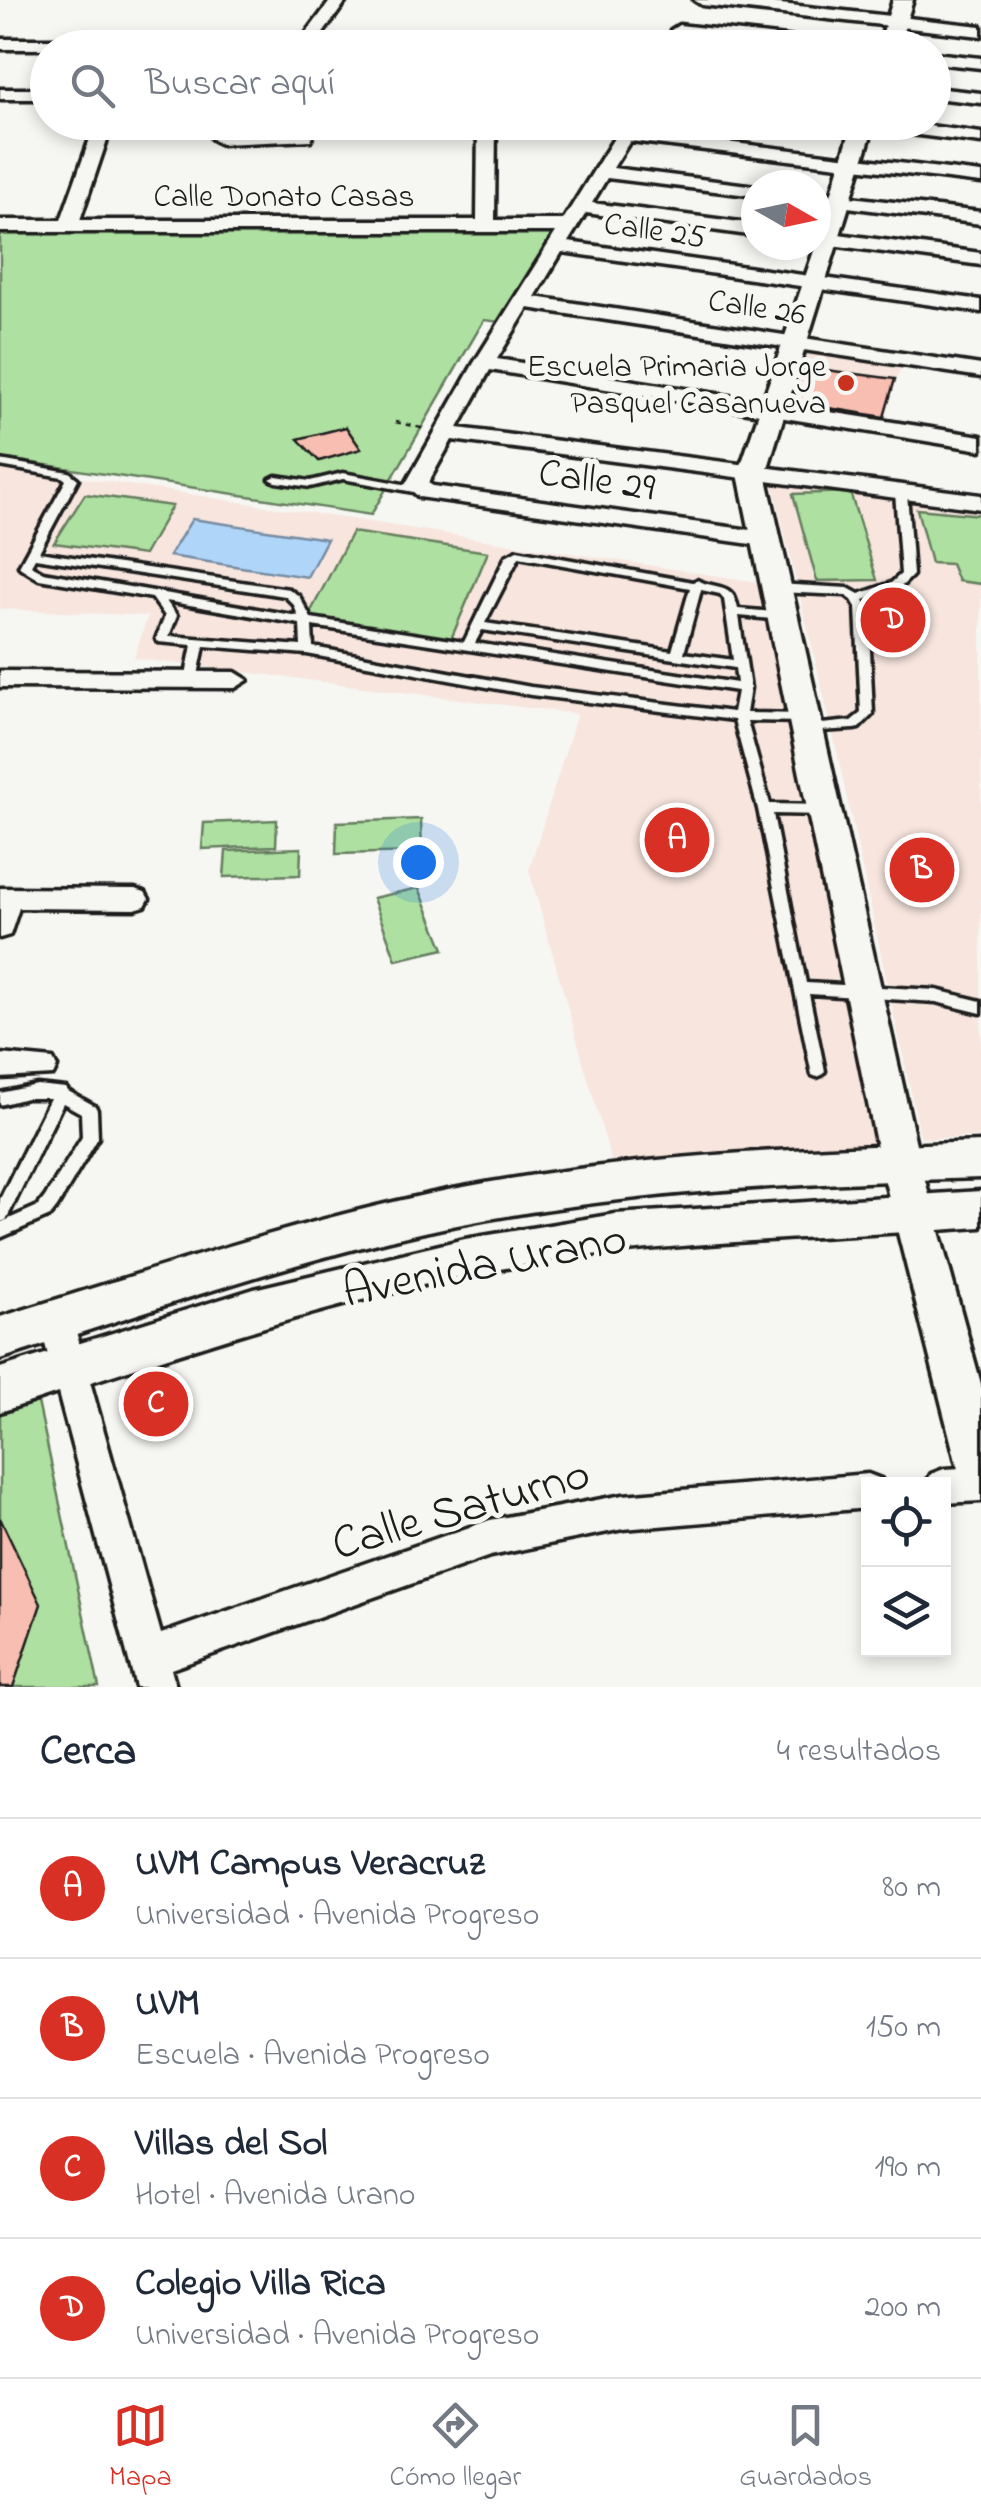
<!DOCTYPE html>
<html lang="es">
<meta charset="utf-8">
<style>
body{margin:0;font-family:"Indie Flower",sans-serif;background:#f2f2f3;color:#1f2937}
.controls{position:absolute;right:30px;bottom:30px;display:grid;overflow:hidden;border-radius:0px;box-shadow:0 5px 15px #0003}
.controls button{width:90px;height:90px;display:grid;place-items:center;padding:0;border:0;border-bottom:2px solid #e0e1e3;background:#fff;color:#1f2937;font:50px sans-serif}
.compass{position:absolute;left:741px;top:170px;width:90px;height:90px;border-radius:50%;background:#fff;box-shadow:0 5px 15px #0003;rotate:99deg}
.you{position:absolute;left:418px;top:862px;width:35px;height:35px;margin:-25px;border:8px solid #fff;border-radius:50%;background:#1a73e8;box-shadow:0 0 0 15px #1a73e833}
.badge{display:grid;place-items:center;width:65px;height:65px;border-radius:50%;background:#d93025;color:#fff;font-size:32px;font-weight:700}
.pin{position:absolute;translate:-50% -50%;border:5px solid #fff;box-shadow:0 2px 10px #0006}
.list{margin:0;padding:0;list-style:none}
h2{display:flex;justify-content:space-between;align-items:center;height:130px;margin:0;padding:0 40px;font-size:42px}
h2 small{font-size:32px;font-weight:400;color:#747a83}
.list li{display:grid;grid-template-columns:65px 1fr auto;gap:30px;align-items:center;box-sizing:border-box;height:140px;padding:0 40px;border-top:2px solid #e0e1e3}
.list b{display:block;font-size:38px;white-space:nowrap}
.list p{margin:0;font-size:32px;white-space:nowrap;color:#747a83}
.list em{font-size:32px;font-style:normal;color:#747a83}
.icon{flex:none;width:55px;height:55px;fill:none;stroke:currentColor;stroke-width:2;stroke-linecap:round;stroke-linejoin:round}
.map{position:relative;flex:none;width:981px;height:1687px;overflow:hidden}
.search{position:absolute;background:#fff;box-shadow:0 5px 15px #0003;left:30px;right:30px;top:30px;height:110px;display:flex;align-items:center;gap:25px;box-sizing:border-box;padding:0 35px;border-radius:55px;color:#747a83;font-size:38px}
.sheet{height:690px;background:#fff}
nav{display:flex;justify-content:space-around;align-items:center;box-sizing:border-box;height:140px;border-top:2px solid #e0e1e3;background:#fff;font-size:28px;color:#747a83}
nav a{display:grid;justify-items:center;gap:5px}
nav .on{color:#d93025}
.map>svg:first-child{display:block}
</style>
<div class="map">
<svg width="981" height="1687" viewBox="0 0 981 1687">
<rect width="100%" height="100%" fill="#f6f6f2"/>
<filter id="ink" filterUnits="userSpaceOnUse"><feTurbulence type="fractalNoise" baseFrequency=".01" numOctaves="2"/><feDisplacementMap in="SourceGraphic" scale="20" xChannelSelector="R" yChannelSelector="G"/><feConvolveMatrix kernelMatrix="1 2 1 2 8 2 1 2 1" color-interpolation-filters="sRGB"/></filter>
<g filter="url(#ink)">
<path fill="#f7e5de" d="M809 347 902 361 885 419 789 404Z
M0 465 757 582 889 1159 613 1167 529 870 577 714 134 658 148 616 0 609Z
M772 480 981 506V1137L921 1138 833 734Z"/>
<path fill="#aee0a1" stroke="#657e5e" stroke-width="2.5" d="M0 229 556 233 500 322 484 320 371 515 0 458Z
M850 492 877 580 817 581 793 494Z
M85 494 172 506 144 555 54 543Z
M917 509 981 515V584L958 581 951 564 931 563Z
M352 532 488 552 451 639 308 617Z
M421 819 422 852 336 854 337 822Z
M277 820 276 846 202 849 204 823Z
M301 848 300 875 224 877 226 851Z
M419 888 444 949 396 960 373 898Z
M35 1388 99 1687H0V1401Z"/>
<path fill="#afd5f9" stroke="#748ba1" stroke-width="2.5" d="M192 519 327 539 307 577 169 556Z"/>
<path fill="#f8beb1" stroke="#1c1c1c" stroke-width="2.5" d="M803 367 895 379 884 417 792 402Z
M346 427 361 449 319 461 298 439Z
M0 1518 41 1604 13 1687H0Z"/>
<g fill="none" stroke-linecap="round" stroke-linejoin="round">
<g stroke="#1c1c1c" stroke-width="7">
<path id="service" d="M0 460 69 472 78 479 39 552 289 589 299 596 311 618 464 642 506 556 517 550 693 582 697 580C716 590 733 581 738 609L786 613 788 616 786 619 782 620 739 616 750 688 746 713 803 714 809 718 803 722 747 721 770 804 824 805 831 810 824 815 773 814 806 983 936 990 981 1001V1013L936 1002 809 994 825 1071 822 1075 817 1077 812 1075 758 809 734 720 531 695 307 654 204 646 197 680 191 684 187 683 185 680 192 645 158 642 156 639 165 616 152 598 39 579 21 568 19 566 66 480 62 477 0 466ZM519 557 690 588 672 651 485 623ZM35 558 285 596 294 605 298 616 43 572 31 565ZM701 590 720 594 724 599 733 660 684 653ZM166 601 300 624 301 646 169 636 177 616ZM312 626 737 691 733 712 531 687 313 647ZM482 630 735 668 737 683 475 643Z
M343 473 419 487 425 490 419 493 343 479 310 487 276 482 270 479 276 476 310 481Z
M901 489 907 492 913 575 899 589 864 600 868 607 873 714 859 728 854 729 802 732 801 729 802 726 851 721 861 713 856 607 852 600 845 595 777 592 771 588 777 584 848 588 859 594 891 583 901 574 895 492Z
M37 1085 66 1088 68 1091 95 1106 97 1110 98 1138 57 1207 50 1216 0 1238V1223L38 1206 45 1197 82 1137 81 1113 63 1103 6 1220 0 1222V1199L50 1098H26L0 1105V1093Z"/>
</g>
<g stroke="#1c1c1c" stroke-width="7">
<path id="minor" d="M331 0H347L319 39H672L680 44 677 48 0 49V39H302Z
M694 0H744L981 26V36L702 5Z
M679 25 840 43 848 48H793L673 33 671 30Z
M934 53 981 58V68L934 63Z
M934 88 981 93V103L934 98Z
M0 89H48V99H0Z
M96 122H113L80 220H477L478 122H496L495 220H563L624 122H641L636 131 981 173V183L630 141 613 168 756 186V196L607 178 592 203 756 224V236L586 213 568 242 981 300V312L562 252 535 297 981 365V377L528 308 497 359 981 436V450L490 370 458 428 981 495V509L452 440 428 483 433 486 765 532 777 539 765 546 419 497 405 485 474 363 556 232H0V220H61Z
M300 122H317L311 140 221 144 212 139 221 134 295 133Z
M848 122H900L981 133V143L856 127Z
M816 193 981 212V224L816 203Z
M816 231 981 253V265L816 243Z
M0 671 235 672 248 680 235 688 0 687Z
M0 888 135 889 145 892 149 899 145 906 135 909 19 908 10 935 0 938Z
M0 1054 53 1059 57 1067 53 1075 0 1078Z
M56 1306 68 1310 73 1321 161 1634 490 1520 623 1495 868 1474 881 1479 884 1484H868V1508L623 1529 490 1556 171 1669 176 1687H136L39 1321 44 1310Z
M981 1467V1501L944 1503V1484H926L931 1474 944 1469Z"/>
</g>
<g stroke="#1c1c1c" stroke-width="7">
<path id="tertiary" d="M893 0H913L898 48H878Z
M853 122H875L766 474 920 1162 981 1384V1490L965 1484 958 1469 880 1162 738 474 816 245Z"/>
</g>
<g stroke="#1c1c1c" stroke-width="7">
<path id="secondary" d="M981 1142V1178C804 1183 626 1191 452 1226 298 1258 149 1311 0 1359V1317C150 1271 299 1220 453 1189 627 1155 804 1148 981 1142Z
M981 1191V1227C860 1236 738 1239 617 1252 406 1274 201 1346 0 1412V1368L254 1289 465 1239 615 1214Z"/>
</g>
<path stroke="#1c1c1c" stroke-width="2.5" stroke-dasharray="6 5" stroke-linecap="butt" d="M395 422 426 429"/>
<use href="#service" fill="#f6f6f2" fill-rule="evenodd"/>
<use href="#minor" fill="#f6f6f2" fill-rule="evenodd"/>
<use href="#tertiary" fill="#f6f6f2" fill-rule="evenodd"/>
<use href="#secondary" fill="#f6f6f2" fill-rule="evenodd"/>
</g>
</g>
<circle fill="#c8321e" stroke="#f6f6f2" stroke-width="4" cx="846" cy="383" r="10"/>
<g text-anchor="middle" stroke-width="10" stroke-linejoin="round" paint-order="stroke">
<g font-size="32" fill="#1c1c1c" stroke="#f6f6f2">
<text x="284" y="206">Calle Donato Casas</text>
<text transform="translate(655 229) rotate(8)" y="11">Calle 25</text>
<text transform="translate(757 306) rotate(9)" y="11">Calle 26</text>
</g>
<g font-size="32" fill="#1c1c1c" stroke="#f6f6f2" text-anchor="end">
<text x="826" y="376">Escuela Primaria Jorge<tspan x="826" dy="37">Pasquel Casanueva</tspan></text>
</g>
<g font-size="40" fill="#1c1c1c" stroke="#f6f6f2">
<text transform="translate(597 478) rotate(8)" y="14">Calle 29</text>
</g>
<g font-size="48" fill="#1c1c1c" stroke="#f6f6f2">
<text transform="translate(484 1262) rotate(-11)" y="17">Avenida Urano</text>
<text transform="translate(460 1506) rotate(-16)" y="17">Calle Saturno</text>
</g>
</g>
</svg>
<div class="controls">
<button><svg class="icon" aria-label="locate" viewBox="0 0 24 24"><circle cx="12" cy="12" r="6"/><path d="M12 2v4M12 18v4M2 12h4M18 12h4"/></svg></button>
<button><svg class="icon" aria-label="layers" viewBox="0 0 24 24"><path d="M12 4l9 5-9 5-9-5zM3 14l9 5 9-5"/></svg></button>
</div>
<svg class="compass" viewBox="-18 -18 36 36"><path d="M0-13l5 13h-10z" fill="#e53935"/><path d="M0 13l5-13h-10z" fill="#747a83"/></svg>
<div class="you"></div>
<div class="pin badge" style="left:677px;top:840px">A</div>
<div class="pin badge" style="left:922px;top:870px">B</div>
<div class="pin badge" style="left:156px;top:1404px">C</div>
<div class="pin badge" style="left:893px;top:620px">D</div>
<div class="search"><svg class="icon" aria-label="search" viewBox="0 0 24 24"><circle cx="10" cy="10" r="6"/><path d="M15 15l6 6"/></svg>Buscar aquí</div>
</div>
<section class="sheet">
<h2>Cerca<small>4 resultados</small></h2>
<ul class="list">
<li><span class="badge">A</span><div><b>UVM Campus Veracruz</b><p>Universidad · Avenida Progreso</p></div><em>80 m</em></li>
<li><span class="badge">B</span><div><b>UVM</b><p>Escuela · Avenida Progreso</p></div><em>150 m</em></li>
<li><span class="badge">C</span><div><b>Villas del Sol</b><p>Hotel · Avenida Urano</p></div><em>190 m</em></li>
<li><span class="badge">D</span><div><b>Colegio Villa Rica</b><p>Universidad · Avenida Progreso</p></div><em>200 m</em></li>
</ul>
</section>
<nav>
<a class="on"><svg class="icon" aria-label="map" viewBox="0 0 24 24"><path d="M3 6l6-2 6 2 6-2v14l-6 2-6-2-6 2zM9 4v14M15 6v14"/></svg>Mapa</a>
<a><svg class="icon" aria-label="directions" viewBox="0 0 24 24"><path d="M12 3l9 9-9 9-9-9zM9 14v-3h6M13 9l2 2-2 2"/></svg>Cómo llegar</a>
<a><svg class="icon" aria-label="saved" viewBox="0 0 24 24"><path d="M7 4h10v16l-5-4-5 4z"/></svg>Guardados</a>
</nav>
